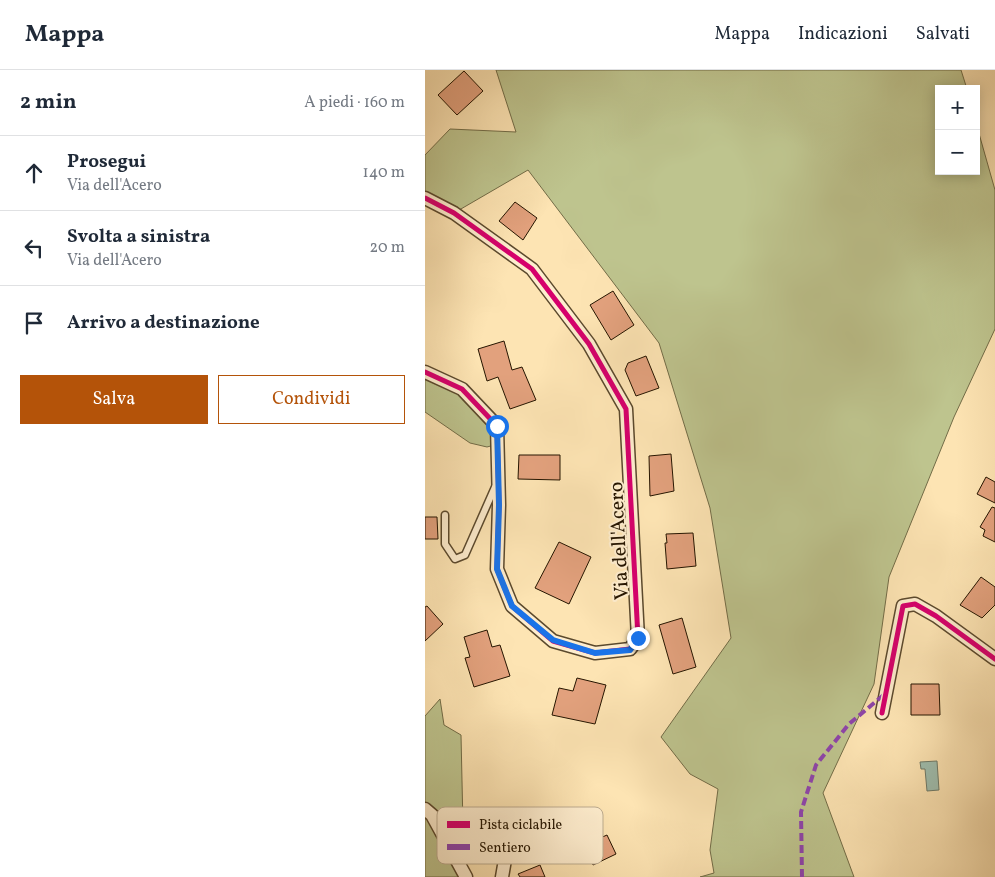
<!DOCTYPE html>
<html lang="it">
<meta charset="utf-8">
<style>
body{margin:0;font-family:Vollkorn,serif;background:#f2f2f3;color:#1f2937}
.controls{position:absolute;right:15px;top:15px;display:grid;overflow:hidden;border-radius:0px;box-shadow:0 2px 12px #0003}
.controls button{width:45px;height:45px;display:grid;place-items:center;padding:0;border:0;border-bottom:1px solid #e0e1e3;background:#fff;color:#1f2937;font:25px sans-serif}
.stop{position:absolute;width:15px;height:15px;margin:-11px;border:4px solid #1a73e8;border-radius:50%;background:#fff}
.stop.end{background:#1a73e8;border-color:#fff;box-shadow:0 1px 5px #0008}
.list{margin:0;padding:0;list-style:none}
h2{display:flex;justify-content:space-between;align-items:center;height:65px;margin:0;padding:0 20px;font-size:21px}
h2 small{font-size:16px;font-weight:400;color:#747a83}
.list li{display:grid;grid-template-columns:32px 1fr auto;gap:15px;align-items:center;box-sizing:border-box;height:75px;padding:0 20px;border-top:1px solid #e0e1e3}
.list b{display:block;font-size:19px;white-space:nowrap}
.list p{margin:0;font-size:16px;white-space:nowrap;color:#747a83}
.list em{font-size:16px;font-style:normal;color:#747a83}
.actions{display:flex;gap:10px;padding:15px 20px}
.actions a{flex:1;padding:11px 0;border:1px solid #b45309;border-radius:0px;text-align:center;font-size:18px;color:#b45309}
.actions .main{background:#b45309;color:#fff}
.icon{flex:none;width:28px;height:28px;fill:none;stroke:currentColor;stroke-width:2;stroke-linecap:round;stroke-linejoin:round}
.map{position:relative;flex:none;width:570px;height:807px;overflow:hidden}
header{display:flex;align-items:center;gap:30px;box-sizing:border-box;height:70px;padding:0 25px;background:#fff;border-bottom:1px solid #e0e1e3}
header strong{font-size:24px}
nav{display:flex;gap:28px;margin-inline-start:auto;font-size:18px}
main{display:flex}
aside{flex:1;background:#fff}
.map>svg:first-child{display:block}
</style>
<header>
<strong>Mappa</strong>
<nav><a>Mappa</a><a>Indicazioni</a><a>Salvati</a></nav>
</header>
<main>
<aside>
<h2>2 min<small>A piedi · 160 m</small></h2>
<ul class="list">
<li><svg class="icon" aria-label="ahead" viewBox="0 0 24 24"><path d="M12 20V5M6 11l6-6 6 6"/></svg><div><b>Prosegui</b><p>Via dell'Acero</p></div><em>140 m</em></li>
<li><svg class="icon" aria-label="left" viewBox="0 0 24 24"><path d="M17 20v-9H6M10 6l-5 5 5 5"/></svg><div><b>Svolta a sinistra</b><p>Via dell'Acero</p></div><em>20 m</em></li>
<li><svg class="icon" aria-label="arrive" viewBox="0 0 24 24"><path d="M6 21V4h12l-3 4 3 4H6"/></svg><div><b>Arrivo a destinazione</b></div></li>
</ul>
<div class="actions"><a class="main">Salva</a><a>Condividi</a></div>
</aside>
<div class="map">
<svg width="570" height="807" viewBox="0 0 570 807">
<rect width="100%" height="100%" fill="#fde4b3"/>
<filter id="stains"><feTurbulence type="fractalNoise" baseFrequency=".004" numOctaves="4"/><feColorMatrix values="0 0 0 0 .2 0 0 0 0 .09 0 0 0 0 .02 0 0 0 .5 -.17"/></filter>
<radialGradient id="worn" r=".72"><stop offset=".6" stop-color="#630" stop-opacity="0"/><stop offset="1" stop-color="#630" stop-opacity=".3"/></radialGradient>
<path fill="#bec48e" stroke="#726c47" d="M71 0H536L542 19H514V101H551V53L570 120V259L529 347 464 507 449 614 398 723 429 807H275L289 803 285 780 293 719 265 704 236 667 306 568 285 438 234 273 103 100 29 143 0 128V85L25 59 91 62Z
M0 302 37 319 72 356 73 374 62 377 45 373 0 342Z
M15 629 19 655 36 665 39 802 43 807H0V739L6 744 0 732V646Z"/>
<path fill="#9fbeaf" stroke="#6e7a69" d="M512 691 514 720 502 721 500 699H496L495 692Z"/>
<path fill="#e2a17d" stroke="#251500" d="M39 1 58 21 32 45 13 25Z
M90 132 112 148 98 170 74 151Z
M188 221 209 255 186 270 165 235Z
M79 271 87 300 97 297 111 330 85 339 73 307 62 311 53 279Z
M221 286 234 318 211 326 200 300 203 293Z
M246 384 249 421 225 426 224 386Z
M94 385H135V410L93 409Z
M561 407 570 412V433L552 424Z
M567 437 570 438V472L558 466 560 460 555 457Z
M0 447H12L13 469H0Z
M268 463 271 496 242 499 240 473H242L241 464Z
M134 472 166 487 144 534 110 518Z
M556 507 570 517V535L557 548 535 535Z
M2 536 18 554 0 571V537Z
M257 548 271 597 248 604 234 555Z
M62 560 67 577 75 575 85 606 49 617 40 588 45 587 39 567Z
M152 608 181 615 170 654 127 645 134 618 148 621Z
M486 614H514L515 645H486Z
M182 765 191 784 168 795 159 775Z
M115 795 120 807H95L93 804Z"/>
<g fill="none" stroke-linecap="round" stroke-linejoin="round">
<g stroke="#5b492d" stroke-width="9">
<path id="service" d="M20 445V474L30 489 40 485 70 417"/>
</g>
<g stroke="#5b492d" stroke-width="15">
<path id="minor" d="M0 128 29 143 107 199 164 274 201 339 213 568 205 579 170 583 128 571 87 536 72 499 74 435 72 356 37 319 0 302
M457 643 478 536 490 534 511 546 570 589
M0 739 7 745 41 807
M77 807 86 755"/>
</g>
<use href="#service" stroke="#feedce" stroke-width="6"/>
<use href="#minor" stroke="#feedce" stroke-width="12"/>
<path stroke="#8e44ad" stroke-width="4" stroke-dasharray="8 4" stroke-linecap="butt" d="M377 807 376 742 391 695 424 654 461 623"/>
<g stroke="#feedce" stroke-width="8">
<path id="cycleway" d="M0 128 29 143 107 199 164 274 201 339 213 568 205 579 170 583 128 571 87 536 72 499 74 435 72 356 37 319 0 302
M457 643 478 536 490 534 511 546 570 589"/>
</g>
<use href="#cycleway" stroke="#d6006c" stroke-width="5"/>
</g>
<g fill="none" stroke-linecap="round" stroke-linejoin="round">
<path stroke="#1a73e8" stroke-width="6" d="M72 356 74 435 72 499 87 536 128 570 170 583 205 580 213 568"/>
</g>
<g text-anchor="middle" stroke-width="4" stroke-linejoin="round" paint-order="stroke">
<g font-size="20" fill="#251500" stroke="#feedce">
<text transform="translate(193 471) rotate(-93)" y="7">Via dell'Acero</text>
</g>
</g>
<rect x="12" y="737" width="166" height="57" rx="8" fill="#feedce" stroke="#bdac90" stroke-width="1"/>
<rect x="22" y="751" width="23" height="7" fill="#d6006c"/>
<rect x="22" y="774" width="23" height="6" fill="#8e44ad"/>
<g font-size="14" fill="#251500">
<text x="54" y="759">Pista ciclabile</text>
<text x="54" y="782">Sentiero</text>
</g>
<rect width="100%" height="100%" filter="url(#stains)"/>
<rect width="100%" height="100%" fill="url(#worn)"/>
</svg>
<div class="controls">
<button>+</button>
<button>−</button>
</div>
<div class="stop" style="left:72px;top:356px"></div>
<div class="stop end" style="left:213px;top:568px"></div>
</div>
</main>
